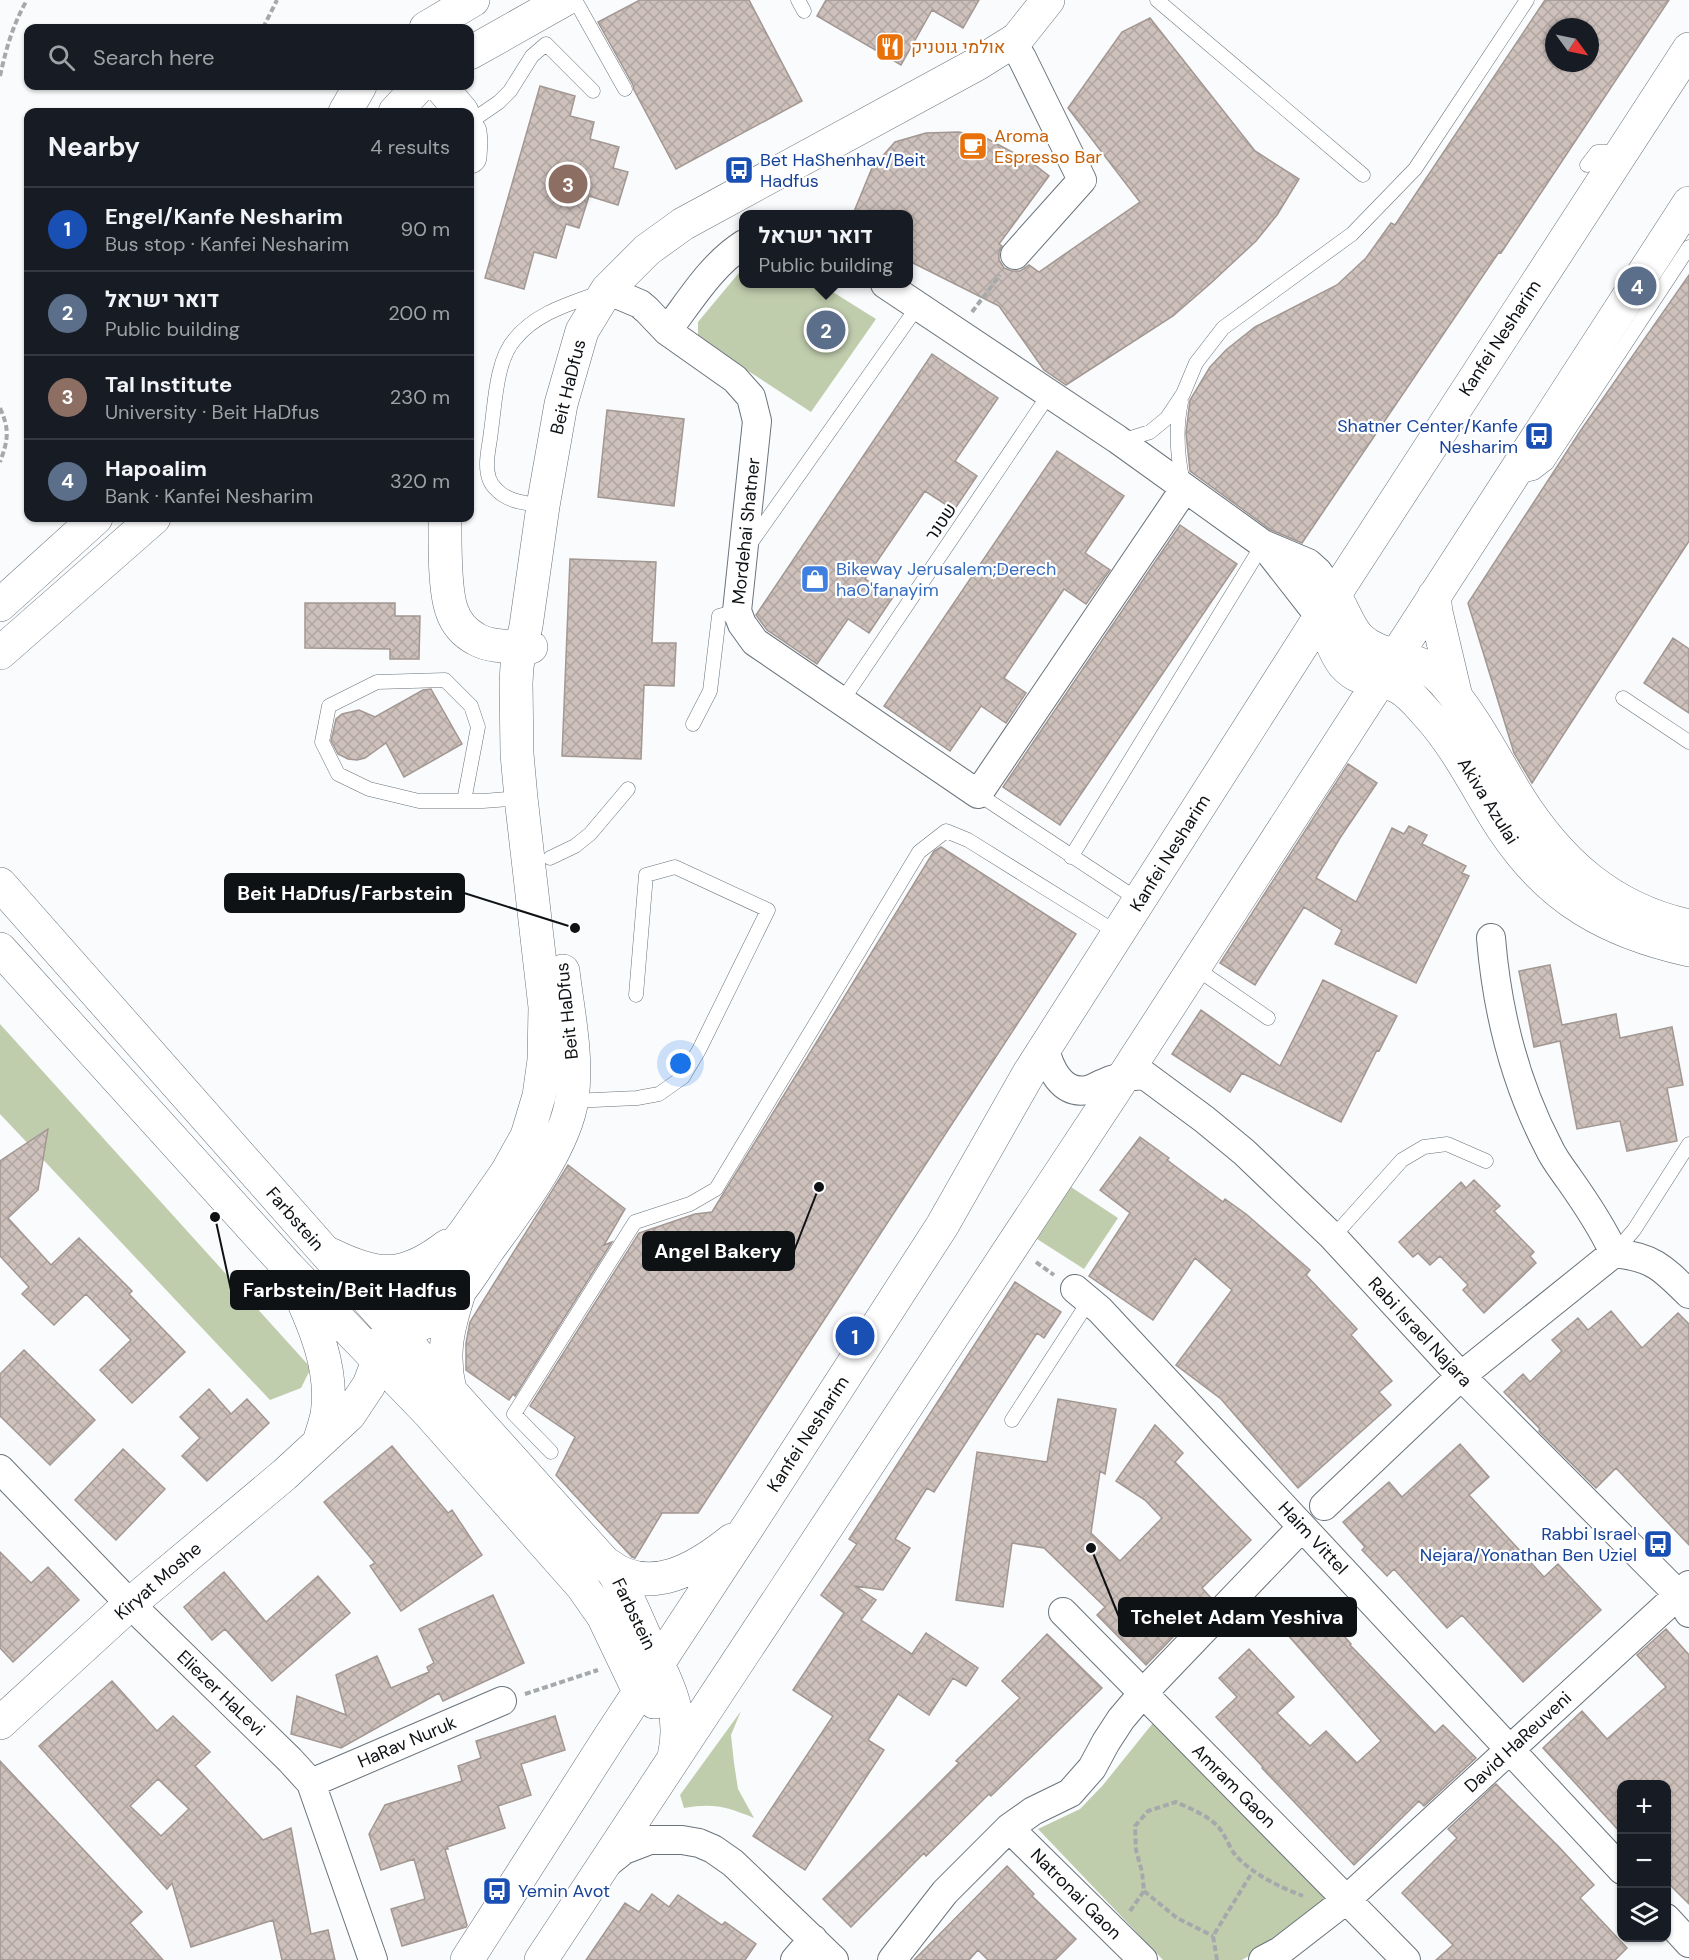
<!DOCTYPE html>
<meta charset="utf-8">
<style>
body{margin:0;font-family:"DM Sans",Heebo,sans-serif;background:#20242c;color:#f1f3f6}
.controls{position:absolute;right:18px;bottom:18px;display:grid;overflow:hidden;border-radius:12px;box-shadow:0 2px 4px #0004}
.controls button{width:54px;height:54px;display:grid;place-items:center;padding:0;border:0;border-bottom:2px solid #363941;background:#171b24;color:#f1f3f6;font:30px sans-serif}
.compass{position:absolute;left:1545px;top:18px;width:54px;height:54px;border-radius:50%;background:#171b24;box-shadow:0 2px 4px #0004;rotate:123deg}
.you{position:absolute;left:681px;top:1064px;width:21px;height:21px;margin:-15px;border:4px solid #fff;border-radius:50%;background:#1a73e8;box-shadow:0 0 0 9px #1a73e833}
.badge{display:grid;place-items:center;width:39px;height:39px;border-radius:50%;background:#b45309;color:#fff;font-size:20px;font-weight:700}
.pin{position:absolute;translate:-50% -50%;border:3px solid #fff;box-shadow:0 2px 6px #0006}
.popup{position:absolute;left:739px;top:210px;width:174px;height:78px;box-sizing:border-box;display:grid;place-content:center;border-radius:12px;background:#171b24;filter:drop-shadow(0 2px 4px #0005);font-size:20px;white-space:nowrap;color:#9ea1a6}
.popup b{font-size:22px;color:#f1f3f6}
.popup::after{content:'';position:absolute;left:50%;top:100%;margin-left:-12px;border:12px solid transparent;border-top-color:#171b24}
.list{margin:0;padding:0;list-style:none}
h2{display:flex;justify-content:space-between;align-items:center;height:78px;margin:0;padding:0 24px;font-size:26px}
h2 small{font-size:20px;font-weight:400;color:#9ea1a6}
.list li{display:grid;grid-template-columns:39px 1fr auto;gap:18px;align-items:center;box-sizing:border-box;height:84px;padding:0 24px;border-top:2px solid #363941}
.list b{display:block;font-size:22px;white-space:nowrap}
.list p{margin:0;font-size:20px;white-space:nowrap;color:#9ea1a6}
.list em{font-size:20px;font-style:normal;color:#9ea1a6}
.icon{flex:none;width:33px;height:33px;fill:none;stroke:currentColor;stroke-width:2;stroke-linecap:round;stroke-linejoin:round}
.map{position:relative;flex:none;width:1689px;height:1960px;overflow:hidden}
.search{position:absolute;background:#171b24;box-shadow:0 2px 4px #0004;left:24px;top:24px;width:450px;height:66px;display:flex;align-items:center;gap:15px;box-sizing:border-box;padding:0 21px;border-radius:12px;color:#9ea1a6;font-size:22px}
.panel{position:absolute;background:#171b24;box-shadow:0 2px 4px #0004;left:24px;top:108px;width:450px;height:414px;border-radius:12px}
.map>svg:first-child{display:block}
</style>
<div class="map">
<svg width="1689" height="1960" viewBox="0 0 1689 1960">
<defs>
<pattern id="building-cross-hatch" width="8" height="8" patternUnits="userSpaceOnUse" patternTransform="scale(1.5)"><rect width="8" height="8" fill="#cec1bc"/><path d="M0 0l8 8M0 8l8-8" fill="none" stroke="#b0a5a1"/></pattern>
</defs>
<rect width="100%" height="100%" fill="#f9fbfd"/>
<path fill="#c0cdad" d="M743 268 744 284H820L876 319 811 412 698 338V322Z
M0 1024 311 1368 301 1388 270 1400 0 1114Z
M1071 1187 1118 1218 1084 1269 1037 1239Z
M741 1711 731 1735 734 1763 738 1789 754 1818C726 1807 715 1803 684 1808L680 1795Z
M1157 1718 1334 1898 1305 1922 1242 1960H1163L1038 1829 1080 1809 1103 1785Z"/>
<path fill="url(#building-cross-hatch)" stroke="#a29792" stroke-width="1.5" fill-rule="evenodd" d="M640 0H749L802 101 676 169 634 90 633 85 598 22Z
M826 0H979L963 28 932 10 901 65 817 16Z
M1545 0H1669L1501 253 1499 252 1302 543 1271 530 1190 471 1186 433 1190 400 1210 367 1226 350 1255 327 1337 285 1366 258 1391 223 1395 225ZM1554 27H1590V63H1554Z
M1150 18 1255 151 1299 179 1277 215 1256 241 1211 283 1173 316 1066 385 1044 370 999 306 909 261V214H853L872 168 895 142 926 133 959 132 986 138 1031 162 1049 176 999 244 1002 246 999 252V260L1004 268 1012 271H1020L1029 265 1039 272 1140 202 1068 108 1122 32Z
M540 86 575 96 570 116 594 122 590 139 619 147 613 168 628 172 618 205 589 196 579 228 566 224 556 258 534 252 524 289 485 278Z
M1689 275V541L1532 783 1514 753 1468 603 1581 430Z
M932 354 998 398 955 461 977 476 954 510 925 491 865 579 893 597 869 633 848 619 817 664 767 630 756 615Z
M607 410 684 419 674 506 598 497Z
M1057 451 1124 496 1085 553 1110 570 1086 604 1064 589 1004 678 1026 693 1006 723 981 706 950 751 884 706Z
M1180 525 1237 564 1060 825 1003 787Z
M570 559 656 562 652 643H676L674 686 644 685 641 759 562 756Z
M305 603H395V616H420L419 659H390V649L305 648Z
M1673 638 1689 649V713L1644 683Z
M431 689 462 744 404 777 386 743 365 758 357 760 348 759 338 754 331 741 336 719 342 714 359 710 375 717 423 690Z
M1348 764 1377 783 1340 838 1316 878 1356 902 1392 828 1404 834 1409 826 1427 835 1422 844 1466 866 1462 873 1469 876 1416 983 1335 944 1342 930 1304 907 1255 985 1220 963Z
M941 847 1076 934 698 1513H662L635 1558 632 1557 556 1475 575 1437 530 1406 639 1233 695 1214 712 1212 934 851Z
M1550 965 1562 1025 1616 1014 1620 1038 1672 1027 1683 1085 1667 1088 1677 1141 1627 1151 1620 1121 1577 1129 1560 1041 1534 1047 1519 971Z
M1323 980 1397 1016 1379 1051 1377 1050 1341 1122 1242 1073 1230 1092 1172 1054 1201 1010 1280 1066Z
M48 1129 38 1190 8 1218 51 1265 79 1238 132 1291 129 1294 185 1352 132 1403 100 1370 131 1340 86 1294 54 1325 22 1294 29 1287 0 1256V1161Z
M1140 1137 1169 1158 1167 1160 1223 1202 1225 1199 1246 1214 1310 1270 1306 1275 1357 1329 1351 1335 1392 1381 1379 1392 1391 1405 1298 1488 1221 1399 1176 1365 1232 1290 1195 1258 1153 1320 1089 1276 1130 1213 1100 1190Z
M568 1165 625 1209 604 1245 612 1242 515 1396 513 1394 509 1400 466 1370V1343L470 1322Z
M1474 1180 1500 1206 1494 1211 1534 1252 1530 1256 1536 1263 1484 1313 1463 1290 1468 1285 1440 1256 1430 1265 1418 1253 1413 1257 1399 1242 1461 1182 1466 1188Z
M1015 1282 1061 1312 1044 1338 1037 1333 934 1492 927 1488 895 1539 910 1548 883 1590 855 1586 876 1600 861 1620 912 1654 926 1633 978 1668 966 1686 953 1678 929 1715 898 1694 868 1740 884 1750 805 1870 753 1836 833 1716 793 1690 844 1613 821 1595 857 1544 849 1539Z
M1611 1311 1642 1348 1678 1313 1689 1324V1545L1616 1468 1596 1488 1539 1431 1540 1429 1504 1392 1523 1374 1530 1382 1562 1351 1552 1340 1578 1318 1588 1330Z
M24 1350 95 1420 50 1465 0 1416V1374Z
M209 1389 231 1414 247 1399 269 1423 207 1481 182 1456 200 1438 180 1417Z
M1058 1399 1116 1409 1105 1474 1100 1471 1091 1533 1120 1561 1162 1518 1145 1500 1116 1481 1155 1425 1183 1453 1175 1462 1251 1540 1202 1588 1211 1598 1146 1665 1097 1615 1105 1607 1044 1548 1012 1543 1003 1607 956 1600 977 1452 1047 1462Z
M1460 1444 1489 1477 1469 1495 1544 1577 1558 1564 1601 1610 1523 1682 1462 1615 1447 1628 1394 1569 1387 1576 1362 1550 1365 1547 1343 1522 1389 1482 1402 1497Z
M392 1446 448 1513 452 1510 482 1555 401 1611 370 1566 375 1563 324 1502Z
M123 1449 165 1489 116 1540 75 1500Z
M0 1552 31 1583 48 1567 79 1600 13 1662 0 1648Z
M224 1572 266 1622 318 1576 350 1613 272 1681 225 1629 212 1640 184 1607Z
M493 1595 524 1663 443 1701 439 1693 341 1748 291 1734 297 1696 346 1715 336 1675 377 1656 391 1688 429 1672 427 1667 434 1663 419 1629Z
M1311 1598 1351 1644 1350 1645 1435 1733 1443 1725 1476 1758 1424 1806 1419 1801 1354 1865 1262 1768 1263 1767 1216 1717 1237 1697 1219 1678 1249 1649 1294 1697 1277 1713 1310 1746 1326 1731 1357 1763 1381 1741 1280 1626Z
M1666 1629 1689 1655V1904L1666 1881V1785H1622V1834L1543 1748 1582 1711 1607 1739 1666 1687 1637 1655Z
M1047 1634 1102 1688 991 1796 989 1794 926 1856 924 1853 851 1927 823 1899 959 1763 956 1761 1020 1698 1002 1681Z
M112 1681 157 1731 173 1716 210 1752 195 1766 263 1840 291 1828 311 1934 328 1930 335 1960H282L273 1920 191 1947 172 1883 167 1889 39 1746ZM158 1779 189 1809 161 1836 130 1806Z
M555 1716 565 1750 521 1764 531 1795 498 1806 505 1828 447 1847 448 1849H445L467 1925 466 1927 402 1946 391 1909 425 1899 414 1859 381 1870 369 1834 385 1805 462 1781 458 1766 481 1758 476 1741Z
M0 1761 142 1912 130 1923 163 1960H0Z
M1496 1784 1559 1847 1594 1885 1580 1898 1627 1948 1615 1960H1436L1453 1945 1402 1893 1457 1838 1448 1829Z
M1007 1866 1034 1894 1032 1896 1076 1939 1055 1960H988L978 1950 969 1960H914Z
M652 1894 669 1907 678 1895 722 1925 725 1922 756 1944 745 1960H586L625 1903 639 1912Z"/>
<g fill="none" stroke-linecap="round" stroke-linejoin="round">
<g stroke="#6a737b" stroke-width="15">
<path id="lane" d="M575 0 625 89
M798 0 804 11
M1157 0 1363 175
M470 122 499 102 510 91 532 56 546 44 593 91
M1587 165 1597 152H1608L1618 158
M1181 402C1175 430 1177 455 1183 483
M1120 439 1131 438 1150 432 1167 418 1183 394 1196 363 1223 328 1352 234 1415 169 1527 0
M1516 477 1534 473 1547 463 1689 247
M543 506C527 503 507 502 496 489 489 483 487 472 487 464 487 453 490 442 491 431 495 404 496 360 515 339 536 313 569 304 599 293
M750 544 918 306
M1623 698 1689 742
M842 701 1050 393
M693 724 710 691 719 616 737 611
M978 794 1140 901
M464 801 478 727 471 706 445 680 377 682 329 706 322 742 338 774 369 789 419 801H483L521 798
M1071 857 1263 544
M550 858 575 846 590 834 628 789
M1194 967 1268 1018
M572 1101 637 1098 659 1094 683 1077 699 1050 768 910 675 867 646 875 636 995
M1333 1237 1402 1160 1424 1147 1447 1144 1486 1161
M1614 1253 1634 1230 1689 1144
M1012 1420 1089 1301
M551 1452 514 1414 635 1222 690 1204 716 1189 919 852 946 831 968 840 1119 934"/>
</g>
<g stroke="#6a737b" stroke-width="30">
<path id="street" d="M1012 42 1022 58 1082 180 1015 255
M885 284 1117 439 1263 544 1308 563 1318 572 1334 595
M607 290 640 304 647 310 667 331 735 379 751 397 757 421 737 611 742 624 755 642 978 794 1185 488
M667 331C690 301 711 265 744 244
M1263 544 1320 617
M1491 938C1497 1011 1515 1083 1549 1148 1554 1159 1562 1169 1569 1179 1586 1203 1602 1227 1614 1253
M1045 1048C1049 1068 1062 1095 1087 1090 1093 1089 1098 1085 1104 1083 1114 1078 1125 1076 1136 1076
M1131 1065 1204 1119 1244 1152 1333 1237 1461 1376 1678 1594 1689 1613
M1614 1253C1653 1257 1663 1268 1689 1294
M1075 1289 1100 1310 1622 1870
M0 1469 130 1604 290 1760 311 1783 373 1960
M1324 1506 1461 1376 1614 1253
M1063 1612 1406 1960
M311 1783 502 1701
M1009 1828 1143 1960
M605 1865 624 1850 650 1840H682L699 1843 713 1849 733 1863 834 1960
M1666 1918 1689 1943
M795 1960 813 1939
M892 1960 945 1892 1009 1828 1033 1811 1070 1793 1092 1768 1106 1742 1121 1719 1143 1693 1302 1527
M1263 1960 1280 1951 1346 1900 1689 1585"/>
</g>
<g stroke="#6a737b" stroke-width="34">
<path id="secondary" d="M426 28 473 0
M470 53 564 0
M440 86 462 112
M345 112 360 86
M395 112 419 86
M470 132 471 141 470 157
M445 518C445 541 444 590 452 611 456 623 465 633 476 639 491 648 514 646 531 647
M1334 595C1343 608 1348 626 1359 638 1383 661 1417 652 1443 681 1473 715 1494 757 1517 795 1559 862 1611 909 1689 926
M1434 596 1436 612 1456 697
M0 605 96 518
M1320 617C1329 632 1333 652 1344 665 1362 685 1379 677 1398 687 1410 693 1419 705 1428 715 1459 749 1478 791 1503 829 1550 900 1608 932 1689 950
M0 653 154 518
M0 884 325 1252 614 1573C627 1594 636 1617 646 1639 665 1680 685 1709 674 1757
M0 949 289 1268 429 1413 582 1586 603 1616 635 1683 640 1690 654 1702
M332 1255C379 1278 404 1279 447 1246
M296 1285C315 1326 334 1370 327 1415 325 1424 322 1433 319 1442
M396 1336C415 1330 435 1315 450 1302 465 1287 476 1267 488 1250 517 1210 565 1148 572 1099 578 1057 568 1013 563 971
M396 1378 398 1347 403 1324 408 1312 425 1283 465 1232 507 1172 527 1136 539 1096 544 1060 545 1007 521 798 517 754 516 683 517 666 526 626 543 506 561 404 582 331 607 290 647 250 683 224 977 64 1017 39 1048 0
M450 1390C441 1354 448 1327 459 1293
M607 1564C649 1597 696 1569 732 1540
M0 1723 130 1604 284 1475 349 1415 369 1385 378 1361 382 1342
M467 1960 609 1738 751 1522 942 1226 1029 1073 1320 617 1689 49
M541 1960 1113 1093 1689 203"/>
</g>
<path stroke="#a6a9ab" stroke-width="4" stroke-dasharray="6 3" stroke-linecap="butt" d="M263 28 277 0
M0 76C6 49 13 24 27 0
M972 312 1000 275
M0 408C10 430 8 440 0 462
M1036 1262 1054 1275
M525 1694 598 1670
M1144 1891 1177 1918 1213 1936
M1130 1911 1144 1891 1142 1872 1136 1850 1135 1826 1148 1811 1176 1802C1191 1809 1213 1817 1222 1832 1228 1841 1232 1853 1239 1859 1258 1877 1280 1887 1303 1896
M1217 1960 1213 1936 1253 1871"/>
<use href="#lane" stroke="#fff" stroke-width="14"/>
<use href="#street" stroke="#fff" stroke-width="28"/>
<use href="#secondary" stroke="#fff" stroke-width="33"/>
</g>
<defs>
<g id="restaurant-square" transform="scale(1.5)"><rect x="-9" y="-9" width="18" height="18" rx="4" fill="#e8710a" stroke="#fff"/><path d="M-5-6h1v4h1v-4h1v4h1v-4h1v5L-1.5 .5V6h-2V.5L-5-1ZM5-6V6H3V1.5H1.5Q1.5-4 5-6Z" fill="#fff"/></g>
<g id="cafe-square" transform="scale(1.5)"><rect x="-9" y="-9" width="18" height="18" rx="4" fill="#e8710a" stroke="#fff"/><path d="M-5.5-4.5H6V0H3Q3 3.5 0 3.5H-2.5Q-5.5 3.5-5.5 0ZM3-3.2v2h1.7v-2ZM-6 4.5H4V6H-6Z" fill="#fff"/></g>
<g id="bus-square" transform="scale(1.5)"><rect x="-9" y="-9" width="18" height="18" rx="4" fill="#1a4fb4" stroke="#fff"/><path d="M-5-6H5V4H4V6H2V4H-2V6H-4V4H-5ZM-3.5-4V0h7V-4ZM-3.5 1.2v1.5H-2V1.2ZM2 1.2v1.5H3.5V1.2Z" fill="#fff"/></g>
<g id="shop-square" transform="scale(1.5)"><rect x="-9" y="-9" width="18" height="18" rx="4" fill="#3f7fe0" stroke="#fff"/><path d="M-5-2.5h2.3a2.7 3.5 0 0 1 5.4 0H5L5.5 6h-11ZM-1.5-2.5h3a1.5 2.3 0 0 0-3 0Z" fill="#fff"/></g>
</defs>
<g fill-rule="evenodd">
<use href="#restaurant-square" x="890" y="47"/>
<use href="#cafe-square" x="973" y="146"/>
<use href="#bus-square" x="739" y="170"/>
<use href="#bus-square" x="1539" y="436"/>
<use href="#shop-square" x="815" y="579"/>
<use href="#bus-square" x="1658" y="1544"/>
<use href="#bus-square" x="497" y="1891"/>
</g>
<g text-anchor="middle" stroke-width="4.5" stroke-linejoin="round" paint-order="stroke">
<g font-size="18" fill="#c56008" stroke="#fff" text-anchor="start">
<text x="911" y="53">אולמי גוטניק</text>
<text x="994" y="142">Aroma<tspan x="994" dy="21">Espresso Bar</tspan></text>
</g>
<g font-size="18" fill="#164399" stroke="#fff" text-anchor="start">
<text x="760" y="166">Bet HaShenhav/Beit<tspan x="760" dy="21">Hadfus</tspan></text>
<text x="1518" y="432" text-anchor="end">Shatner Center/Kanfe<tspan x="1518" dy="21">Nesharim</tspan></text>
<text x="1637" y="1540" text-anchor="end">Rabbi Israel<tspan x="1637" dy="21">Nejara/Yonathan Ben Uziel</tspan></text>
<text x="518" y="1897">Yemin Avot</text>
</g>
<g font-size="18" fill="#0e1215" stroke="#fff">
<text transform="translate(1500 338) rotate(-57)" y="6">Kanfei Nesharim</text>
<text transform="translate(568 387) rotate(-76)" y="6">Beit HaDfus</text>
<text transform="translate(941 522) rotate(-56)" y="6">שטנר</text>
<text transform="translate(746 531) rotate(-84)" y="6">Mordehai Shatner</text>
<text transform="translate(1488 801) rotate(58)" y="6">Akiva Azulai</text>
<text transform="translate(1170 853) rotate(-58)" y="6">Kanfei Nesharim</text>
<text transform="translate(567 1011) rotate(-96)" y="6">Beit HaDfus</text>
<text transform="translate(295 1219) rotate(49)" y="6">Farbstein</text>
<text transform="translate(1420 1332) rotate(47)" y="6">Rabi Israel Najara</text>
<text transform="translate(808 1434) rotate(-57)" y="6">Kanfei Nesharim</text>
<text transform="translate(1313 1538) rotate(47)" y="6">Haim Vittel</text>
<text transform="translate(158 1581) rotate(-41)" y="6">Kiryat Moshe</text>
<text transform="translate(634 1614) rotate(64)" y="6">Farbstein</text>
<text transform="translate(221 1693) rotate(44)" y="6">Eliezer HaLevi</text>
<text transform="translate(407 1742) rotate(-23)" y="6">HaRav Nuruk</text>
<text transform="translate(1518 1742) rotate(-43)" y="6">David HaReuveni</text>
<text transform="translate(1234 1786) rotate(45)" y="6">Amram Gaon</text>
<text transform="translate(1076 1894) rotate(45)" y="6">Natronai Gaon</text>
</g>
<g font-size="18" fill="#366cbe" stroke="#fff" text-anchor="start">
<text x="836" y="575">Bikeway Jerusalem;Derech<tspan x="836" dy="21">haO'fanayim</tspan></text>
</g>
</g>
<path fill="none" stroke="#0e1215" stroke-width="2" d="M575 928L464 893M819 1187L794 1251M215 1217L231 1290M1091 1548L1119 1617"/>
<g fill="#0e1215" stroke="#fff" stroke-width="2">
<circle cx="575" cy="928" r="6"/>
<circle cx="819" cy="1187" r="6"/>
<circle cx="215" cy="1217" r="6"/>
<circle cx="1091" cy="1548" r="6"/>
</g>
<g fill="#0e1215" stroke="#0e1215" stroke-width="2">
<rect x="225" y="874" width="239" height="38" rx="6"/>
<rect x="643" y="1232" width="151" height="38" rx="6"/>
<rect x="231" y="1271" width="238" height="38" rx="6"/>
<rect x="1119" y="1598" width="237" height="38" rx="6"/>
</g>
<g font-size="20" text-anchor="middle" font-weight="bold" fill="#fff">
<text x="345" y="900">Beit HaDfus/Farbstein</text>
<text x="718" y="1258">Angel Bakery</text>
<text x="350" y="1297">Farbstein/Beit Hadfus</text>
<text x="1237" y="1624">Tchelet Adam Yeshiva</text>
</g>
</svg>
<div class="controls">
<button>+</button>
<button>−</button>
<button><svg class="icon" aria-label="layers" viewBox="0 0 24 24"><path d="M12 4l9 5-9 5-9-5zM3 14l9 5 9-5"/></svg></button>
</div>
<svg class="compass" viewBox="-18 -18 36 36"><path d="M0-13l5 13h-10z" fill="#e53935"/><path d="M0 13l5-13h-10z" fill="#9ea1a6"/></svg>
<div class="you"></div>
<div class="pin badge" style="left:855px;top:1336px;background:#1a4fb4">1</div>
<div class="pin badge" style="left:826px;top:330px;background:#5c6f8a">2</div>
<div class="popup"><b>דואר ישראל</b>Public building</div>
<div class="pin badge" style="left:568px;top:184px;background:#8d6e63">3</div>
<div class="pin badge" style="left:1637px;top:286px;background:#5c6f8a">4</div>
<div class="search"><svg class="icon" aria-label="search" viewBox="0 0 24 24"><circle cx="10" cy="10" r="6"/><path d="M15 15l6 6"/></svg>Search here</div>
<section class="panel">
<h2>Nearby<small>4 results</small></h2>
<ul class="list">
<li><span class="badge" style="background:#1a4fb4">1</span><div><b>Engel/Kanfe Nesharim</b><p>Bus stop · Kanfei Nesharim</p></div><em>90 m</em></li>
<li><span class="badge" style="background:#5c6f8a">2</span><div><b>דואר ישראל</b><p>Public building</p></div><em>200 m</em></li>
<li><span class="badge" style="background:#8d6e63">3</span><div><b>Tal Institute</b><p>University · Beit HaDfus</p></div><em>230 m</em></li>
<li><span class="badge" style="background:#5c6f8a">4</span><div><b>Hapoalim</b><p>Bank · Kanfei Nesharim</p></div><em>320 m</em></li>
</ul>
</section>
</div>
